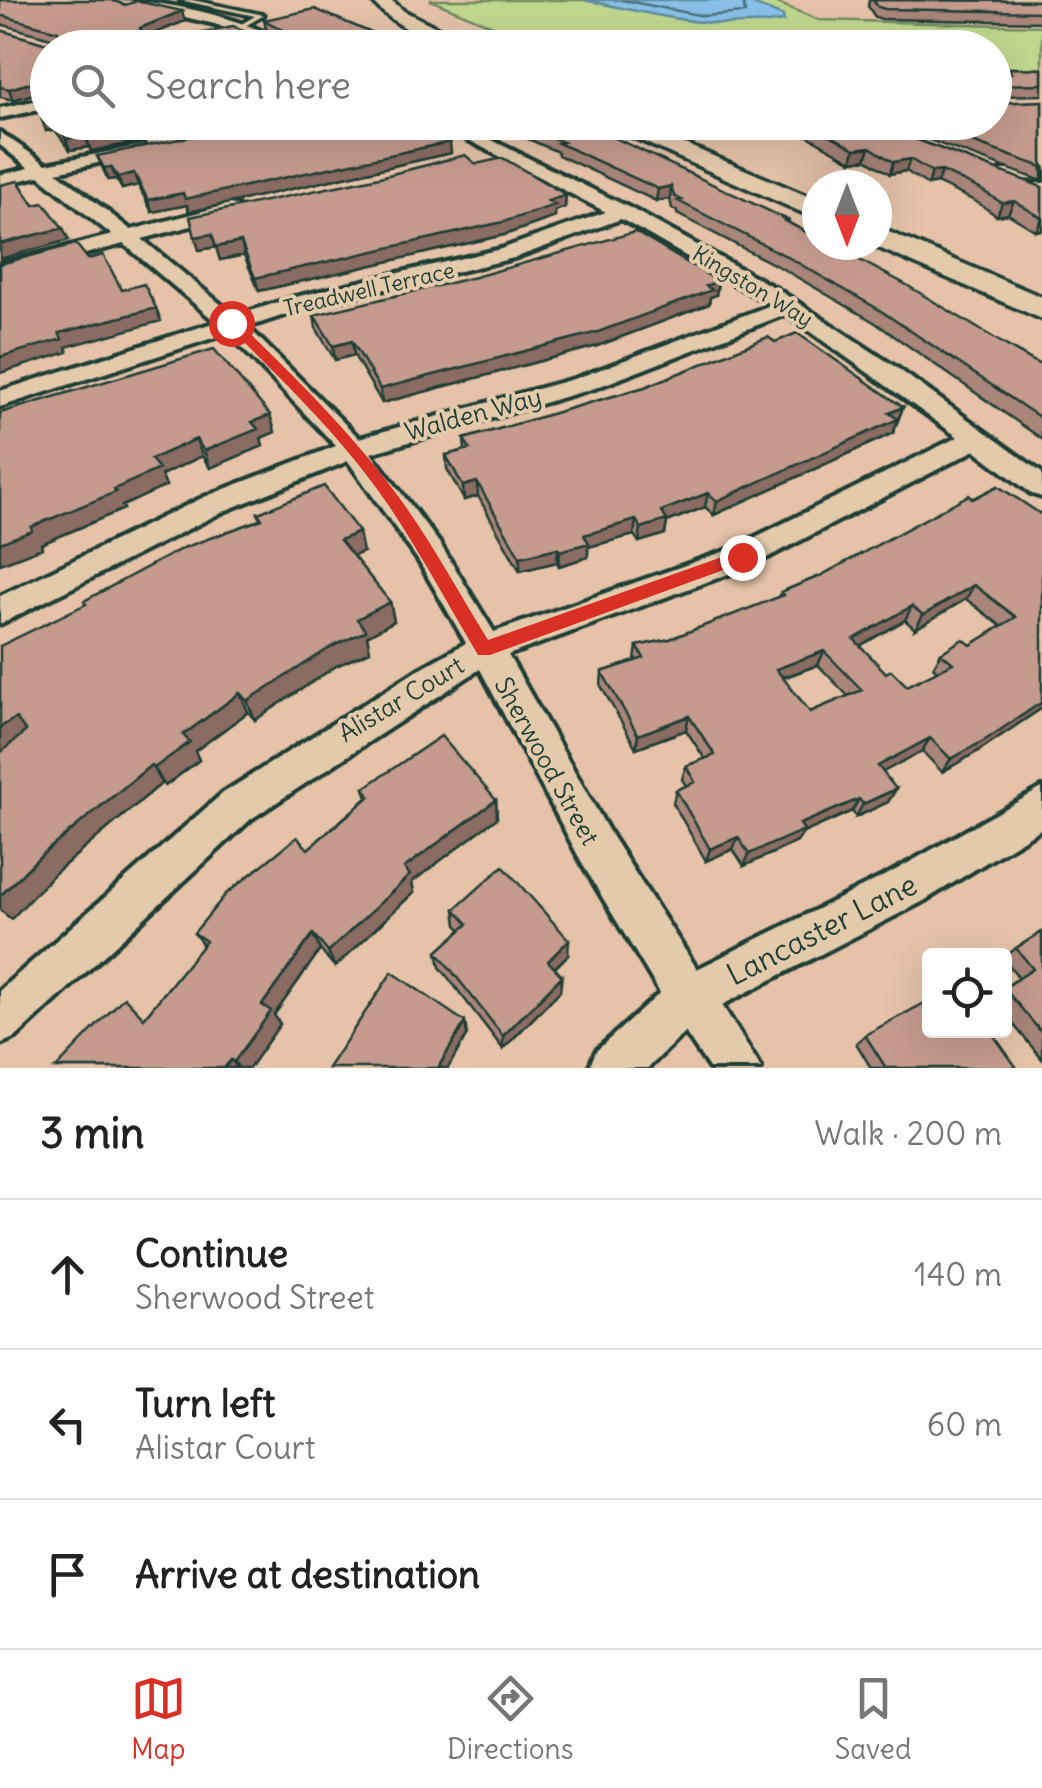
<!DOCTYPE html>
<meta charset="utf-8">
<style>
body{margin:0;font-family:Delius,sans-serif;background:#f2f2f2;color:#222}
.controls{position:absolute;right:30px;bottom:30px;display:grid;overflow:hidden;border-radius:10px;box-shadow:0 10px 40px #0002}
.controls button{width:90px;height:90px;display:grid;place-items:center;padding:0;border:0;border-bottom:2px solid #e0e0e0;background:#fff;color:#222;font:50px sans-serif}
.compass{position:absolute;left:802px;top:170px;width:90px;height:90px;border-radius:50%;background:#fff;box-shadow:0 10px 40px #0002;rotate:180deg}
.stop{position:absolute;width:30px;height:30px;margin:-22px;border:8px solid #d93025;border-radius:50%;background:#fff}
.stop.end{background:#d93025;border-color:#fff;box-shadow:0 2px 10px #0008}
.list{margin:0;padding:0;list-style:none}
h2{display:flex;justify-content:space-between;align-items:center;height:130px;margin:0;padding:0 40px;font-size:42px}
h2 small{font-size:32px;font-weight:400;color:#767676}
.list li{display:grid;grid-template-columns:65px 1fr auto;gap:30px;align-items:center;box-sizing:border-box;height:150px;padding:0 40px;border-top:2px solid #e0e0e0}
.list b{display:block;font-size:38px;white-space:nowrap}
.list p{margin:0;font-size:32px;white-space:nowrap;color:#767676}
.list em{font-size:32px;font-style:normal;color:#767676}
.icon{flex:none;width:55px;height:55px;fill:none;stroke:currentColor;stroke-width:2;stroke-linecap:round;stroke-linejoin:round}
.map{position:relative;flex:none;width:1042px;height:1068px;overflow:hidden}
.search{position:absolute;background:#fff;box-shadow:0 10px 40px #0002;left:30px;right:30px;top:30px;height:110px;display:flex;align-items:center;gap:25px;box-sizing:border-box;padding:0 35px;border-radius:55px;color:#767676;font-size:38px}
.sheet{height:580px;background:#fff}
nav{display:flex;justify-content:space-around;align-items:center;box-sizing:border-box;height:140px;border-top:2px solid #e0e0e0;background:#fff;font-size:28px;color:#767676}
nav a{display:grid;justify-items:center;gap:5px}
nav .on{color:#d93025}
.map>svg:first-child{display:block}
</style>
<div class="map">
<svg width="1042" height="1068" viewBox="0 0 1042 1068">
<rect width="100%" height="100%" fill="#e5c2a8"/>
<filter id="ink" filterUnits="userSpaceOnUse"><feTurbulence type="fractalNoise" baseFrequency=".01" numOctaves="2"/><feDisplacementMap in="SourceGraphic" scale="20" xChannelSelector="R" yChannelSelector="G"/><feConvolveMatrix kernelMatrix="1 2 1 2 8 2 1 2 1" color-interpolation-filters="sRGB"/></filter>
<g filter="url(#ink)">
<path fill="#c0d78e" stroke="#708a61" stroke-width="2.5" d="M430 0H770L819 20 1042 26V73L995 75 994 48 544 47Z"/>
<path fill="#89c0e7" stroke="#5f8c9f" stroke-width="2.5" d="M584 0H743L783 16 784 21C714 32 652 14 584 0Z"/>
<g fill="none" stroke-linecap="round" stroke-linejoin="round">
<path stroke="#49717c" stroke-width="2.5" d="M622 0 704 16 745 13 743 0"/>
<g stroke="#1f3d34" stroke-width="7">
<path id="lane" d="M180 0H192L264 15 240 29 238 26 255 16Z"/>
</g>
<g stroke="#1f3d34" stroke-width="8">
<path id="street" d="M112 0C164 0 250 18 293 48H274L219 25Z
M48 98V108L0 118V108Z
M434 122H455L630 208 777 289 897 368 1042 473V497L1032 494 975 450 753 565 508 655 612 837 697 969 892 872 1042 788V828L922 902 722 1005 761 1068H709L685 1032 648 1068H589L596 1051 660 993 583 865 480 669 251 819 16 1037 0 1044V990L223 793 421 668 466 643 418 560 348 461 224 511 0 624V596L204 497 336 446 228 333 0 407V391L216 322 124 244 0 276V264L112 235 39 176 0 185V175L29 168 0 145V132L46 164 143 145V153L57 172 131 230 230 204 237 206V214L142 239 235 316 291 298 501 249 606 212ZM621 219 771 305 577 378 359 438 248 327 306 308 514 258ZM786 314 958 437 731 549 494 632 440 544 371 453 595 388Z
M1042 169V179L1003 180 994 175 1003 170Z"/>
</g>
<g stroke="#1f3d34" stroke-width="7">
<path id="secondary" d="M371 0H391L404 11 478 48C440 48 396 29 371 0Z
M599 122H633L817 200V219Z
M877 227 1042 297V319L872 245H877Z"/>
</g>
<use href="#lane" fill="#e3caab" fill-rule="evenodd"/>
<use href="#street" fill="#e3caab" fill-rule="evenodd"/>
<use href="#secondary" fill="#e3caab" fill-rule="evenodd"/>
</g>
<path fill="#a9857a" stroke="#1f3d34" stroke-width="2.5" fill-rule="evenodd" d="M0 0 125 5 185 21 143 38 145 44 289 42 266 29 264 20 407 48H48V122H239L91 151 89 147 70 150 55 130 46 131 47 95 38 96 37 93 13 100 0 97V30L43 43 58 40 0 24Z
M869 0 1042 1V22L882 19 875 17 868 6Z
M1009 68 1042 69V95L996 96 998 103 1042 101V181L880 122H994V72H1008Z
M489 122H574L788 220V222L1042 366V439L874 322 783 269 677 214V211L672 209 670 199 656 201 558 155V152Z
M778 122H870L1042 187V230L1036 231 1008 214 997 216 975 201 937 183 928 185 906 171 890 174 866 159 852 161 806 135H787Z
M451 153 189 212 187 205 152 212 138 185 122 189 116 179 108 180 97 156Z
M476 164 566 195 565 207 555 211V217L504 235 259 291 244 255 220 260 216 247 199 250 384 176Z
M718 281 716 295 710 297 709 304 597 346 382 403 354 355 335 360 316 328 314 315Z
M775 342 903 407 893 433 714 515 705 507 667 522 665 534 639 542 634 535 588 547V557L559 566 557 562 520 571 478 496 464 500 447 469 446 455 465 450 464 439 645 387Z
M0 413 270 415 275 432 261 438 263 446 210 468 202 456 161 475 166 486 122 506 124 509 41 544 42 548 0 564Z
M998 486 1042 708 975 753 942 772 922 751 882 772 896 789 888 802 856 817 852 811 803 833 797 842 744 866 733 849 706 861 673 803 676 790 686 786 682 779 686 766 705 759 686 730 636 748 601 686 602 672 635 661 637 646 670 639 779 597 781 592 820 576ZM966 599 1001 626 971 645 941 653 933 667 937 671 907 686 886 673 860 646 905 620 915 629ZM818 665 848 696 810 712 783 678Z
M258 513 363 552 353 556 390 602 394 621 367 636 370 651 336 666 255 720 248 712 195 751 199 760 165 786 162 783 55 873 11 919 260 519Z
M364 788 496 800 497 818 412 882 414 892 335 967 320 950 274 1015 280 1024 249 1068H56L145 1017 203 945 194 933 308 849 367 798Z
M455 909 568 955 555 968 560 991 503 1049 440 967 437 952 462 930 457 925Z
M1042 932V1059L1004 1013V987L1019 978 1004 960V958L1016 948Z
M865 1035 1017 1068H871L856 1043Z"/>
<path fill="#8a6c63" stroke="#1f3d34" stroke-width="2.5" d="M182 11 185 21 143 38 140 28Z
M33 82 46 84 48 95 38 96 37 93 13 100 9 89Z
M48 119V122H53L55 130 46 131 42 120Z
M177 122H239L91 151 87 140Z
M85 135 89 147 70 150 66 139Z
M450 142 451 153 189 212 187 205 152 212 148 200Z
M870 147 866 159 852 161 855 149Z
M910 159 906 171 890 174 893 162Z
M111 167 116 179 108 180 104 168Z
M942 171 937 183 928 185 932 172Z
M134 173 138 185 122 189 118 177Z
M671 186 670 199 656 201 658 189Z
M566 195 565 207 555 211V217L504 235 259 291 255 278Z
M1014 201 1008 214 997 216 1002 203Z
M1042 218V230L1036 231Z
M63 228 69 240 0 259V244Z
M212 234 216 247 199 250 195 237Z
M241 242 244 255 220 260 216 247Z
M718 281 716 295 710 297 709 304 597 346 382 403 380 389Z
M156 308 161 321 66 347 68 352 0 373V357L59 333Z
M352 341 354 355 335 360 333 346Z
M903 407 893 433 714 515 717 501Z
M270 415 275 432 261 438 263 446 210 468 204 451 252 422Z
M196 439 202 456 161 475 166 486 122 506 124 509 41 544 42 548 0 564V543L31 527 114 489 151 459Z
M477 482 478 496 464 500 463 486Z
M708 493 705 507 667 522 665 534 639 542 641 528 661 511Z
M636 520 634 535 588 547V557L559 566 560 551 584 535Z
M359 532 363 552 344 560 340 540Z
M558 548 557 562 520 571V557Z
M974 585 966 599 915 629 923 615Z
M390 602 394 621 367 636 370 651 336 666 255 720 247 701 357 619Z
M912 606 905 620 847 653 854 639Z
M824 651 818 665 770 682 776 669Z
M240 693 248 712 195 751 199 760 165 786 154 768 183 735Z
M1042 702V708L975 753 942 772 951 759Z
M689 716 686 730 636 748 638 735Z
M16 718 31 736 0 754V727Z
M930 738 922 751 870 779 878 766Z
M151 765 162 783 55 873 11 919 0 910V896L39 857Z
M896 789 888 802 856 817 863 804Z
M859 799 852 811 803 833 797 842 744 866 749 854 800 824Z
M496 800 497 818 412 882 414 892 335 967 328 952 404 868Z
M738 837 733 849 706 861 710 849Z
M313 934 320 950 274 1015 280 1024 249 1068H239L234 1062 262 1005Z
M569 940 568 955 547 975 548 961Z
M562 976 560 991 503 1049V1036Z
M465 1022 467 1035 448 1068H438Z
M231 1060 238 1068H224Z"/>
<path fill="#c59b8e" stroke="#1f3d34" stroke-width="2.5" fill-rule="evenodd" d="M0 0H111L125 5 137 1 182 11 140 28 145 44 233 26 271 41 291 42 293 35 264 20 315 9 407 48H48V119L42 120 38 102 47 99 46 84 34 85 33 82 9 89 0 87V30L43 43 61 40 58 31 0 15Z
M873 0 1042 1V12L885 9 878 7Z
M1009 68 1042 69V84L998 85 994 89V72L1011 73Z
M994 90 998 103 1042 101V167L916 122H994Z
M54 122H177L87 140 85 135 66 139Z
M260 122H427L450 142 185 199 183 193 148 200 134 173 118 177 111 167 104 168 97 156Z
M516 122H574L602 136 607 134 788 220 785 221 817 238V245H831L905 284 1017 352 1042 366V419L878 309 786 256 678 201 682 200 674 196 671 186 658 189 558 143 563 142Z
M788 122H870L1042 187V218L1014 201 1002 203 980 189 942 171 932 172 910 159 893 162 870 147 855 149 809 123Z
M465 155 476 164 503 158 566 195 548 201 555 205 503 222 255 278 241 242 216 247 212 234 195 237 190 217 384 176Z
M18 181 34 205 44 203 63 228 0 244V185Z
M635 232 718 281 706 286 712 290 598 332 380 389 352 341 333 346 314 315 475 277Z
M76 244 88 259 103 255 122 290 144 284 156 308 59 333 62 339 0 357V264Z
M797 333 903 407 889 413 898 419 717 501 708 493 661 511 667 520 641 528 636 520 584 535 589 543 560 551 558 548 520 557 477 482 463 486 446 455 470 449 464 439 645 387 768 337 775 342Z
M214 349 270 415 252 422 258 429 204 451 196 439 151 459 159 469 114 489 116 492 31 527 32 531 0 543V413Z
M324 486 359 532 340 540 390 602 357 619 366 631 331 647 247 701 240 693 183 735 190 742 154 768 151 765 39 857 0 896V753L26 731 16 718 0 727V646L86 604 84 601 183 548 262 519 258 513Z
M998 486 1042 515V702L985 740 951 759 930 738 878 766 896 789 863 804 859 799 800 824 804 830 749 854 738 837 710 849 676 790 695 782 686 766 715 755 689 716 638 735 602 672 644 658 637 646 670 639 784 595 781 592 820 576 969 495 973 499ZM974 585 1016 617 971 645 963 639 941 653 953 663 907 686 891 670 886 673 854 639 912 606 923 615ZM824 651 862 690 810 712 776 669Z
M441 736 496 800 404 868 410 875 328 952 313 934 262 1005 271 1011 234 1062 231 1060 224 1068H56L124 997 144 1018 206 941 194 933 226 894 297 837 308 849 370 796 364 788Z
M503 866 569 940 548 961 562 976 503 1036 437 952 468 924 455 909Z
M1042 932V1033L1004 988 1033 969 1016 948Z
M392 972 465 1022 438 1068H328Z
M930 1000V1030H990L1017 1068H886L865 1035Z"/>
</g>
<path fill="#d93025" d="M227 320H236C294 376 350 431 398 496 431 541 459 593 488 640L736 552H748L750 557 748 561 490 655H478C449 606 422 556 391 509 345 440 285 383 227 325Z"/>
<g text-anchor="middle" stroke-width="8" stroke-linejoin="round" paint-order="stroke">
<g font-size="22" fill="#1f3d34" stroke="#e3caab">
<text transform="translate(753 286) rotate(31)" y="8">Kingston Way</text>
<text transform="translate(369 289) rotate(-13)" y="8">Treadwell Terrace</text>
</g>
<g font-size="25" fill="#1f3d34" stroke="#e3caab">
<text transform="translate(473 414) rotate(-15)" y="9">Walden Way</text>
<text transform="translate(401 699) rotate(-31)" y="9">Alistar Court</text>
<text transform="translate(547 761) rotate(61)" y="9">Sherwood Street</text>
</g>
<g font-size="30" fill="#1f3d34" stroke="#e3caab">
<text transform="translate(822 930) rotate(-27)" y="10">Lancaster Lane</text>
</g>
</g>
</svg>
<div class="controls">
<button><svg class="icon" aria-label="locate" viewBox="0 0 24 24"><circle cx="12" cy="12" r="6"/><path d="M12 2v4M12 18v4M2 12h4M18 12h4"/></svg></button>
</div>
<svg class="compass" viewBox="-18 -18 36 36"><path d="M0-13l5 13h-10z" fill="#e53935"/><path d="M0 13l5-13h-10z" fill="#767676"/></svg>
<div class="stop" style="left:231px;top:323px"></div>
<div class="stop end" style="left:742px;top:557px"></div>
<div class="search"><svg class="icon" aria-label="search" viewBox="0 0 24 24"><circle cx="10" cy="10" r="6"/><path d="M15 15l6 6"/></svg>Search here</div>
</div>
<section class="sheet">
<h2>3 min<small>Walk · 200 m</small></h2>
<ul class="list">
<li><svg class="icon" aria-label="ahead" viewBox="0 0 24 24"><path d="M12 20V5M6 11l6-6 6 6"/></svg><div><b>Continue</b><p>Sherwood Street</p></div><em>140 m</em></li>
<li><svg class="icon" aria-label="left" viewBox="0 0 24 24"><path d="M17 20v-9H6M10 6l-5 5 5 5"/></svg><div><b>Turn left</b><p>Alistar Court</p></div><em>60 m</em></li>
<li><svg class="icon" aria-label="arrive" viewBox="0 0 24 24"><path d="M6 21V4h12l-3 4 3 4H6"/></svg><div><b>Arrive at destination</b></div></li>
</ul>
</section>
<nav>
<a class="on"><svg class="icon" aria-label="map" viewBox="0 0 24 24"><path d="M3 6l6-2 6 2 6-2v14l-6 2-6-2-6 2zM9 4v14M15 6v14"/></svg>Map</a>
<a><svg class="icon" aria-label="directions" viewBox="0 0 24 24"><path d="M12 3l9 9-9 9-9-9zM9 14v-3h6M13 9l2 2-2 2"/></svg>Directions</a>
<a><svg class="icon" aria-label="saved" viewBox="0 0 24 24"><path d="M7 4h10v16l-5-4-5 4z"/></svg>Saved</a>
</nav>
